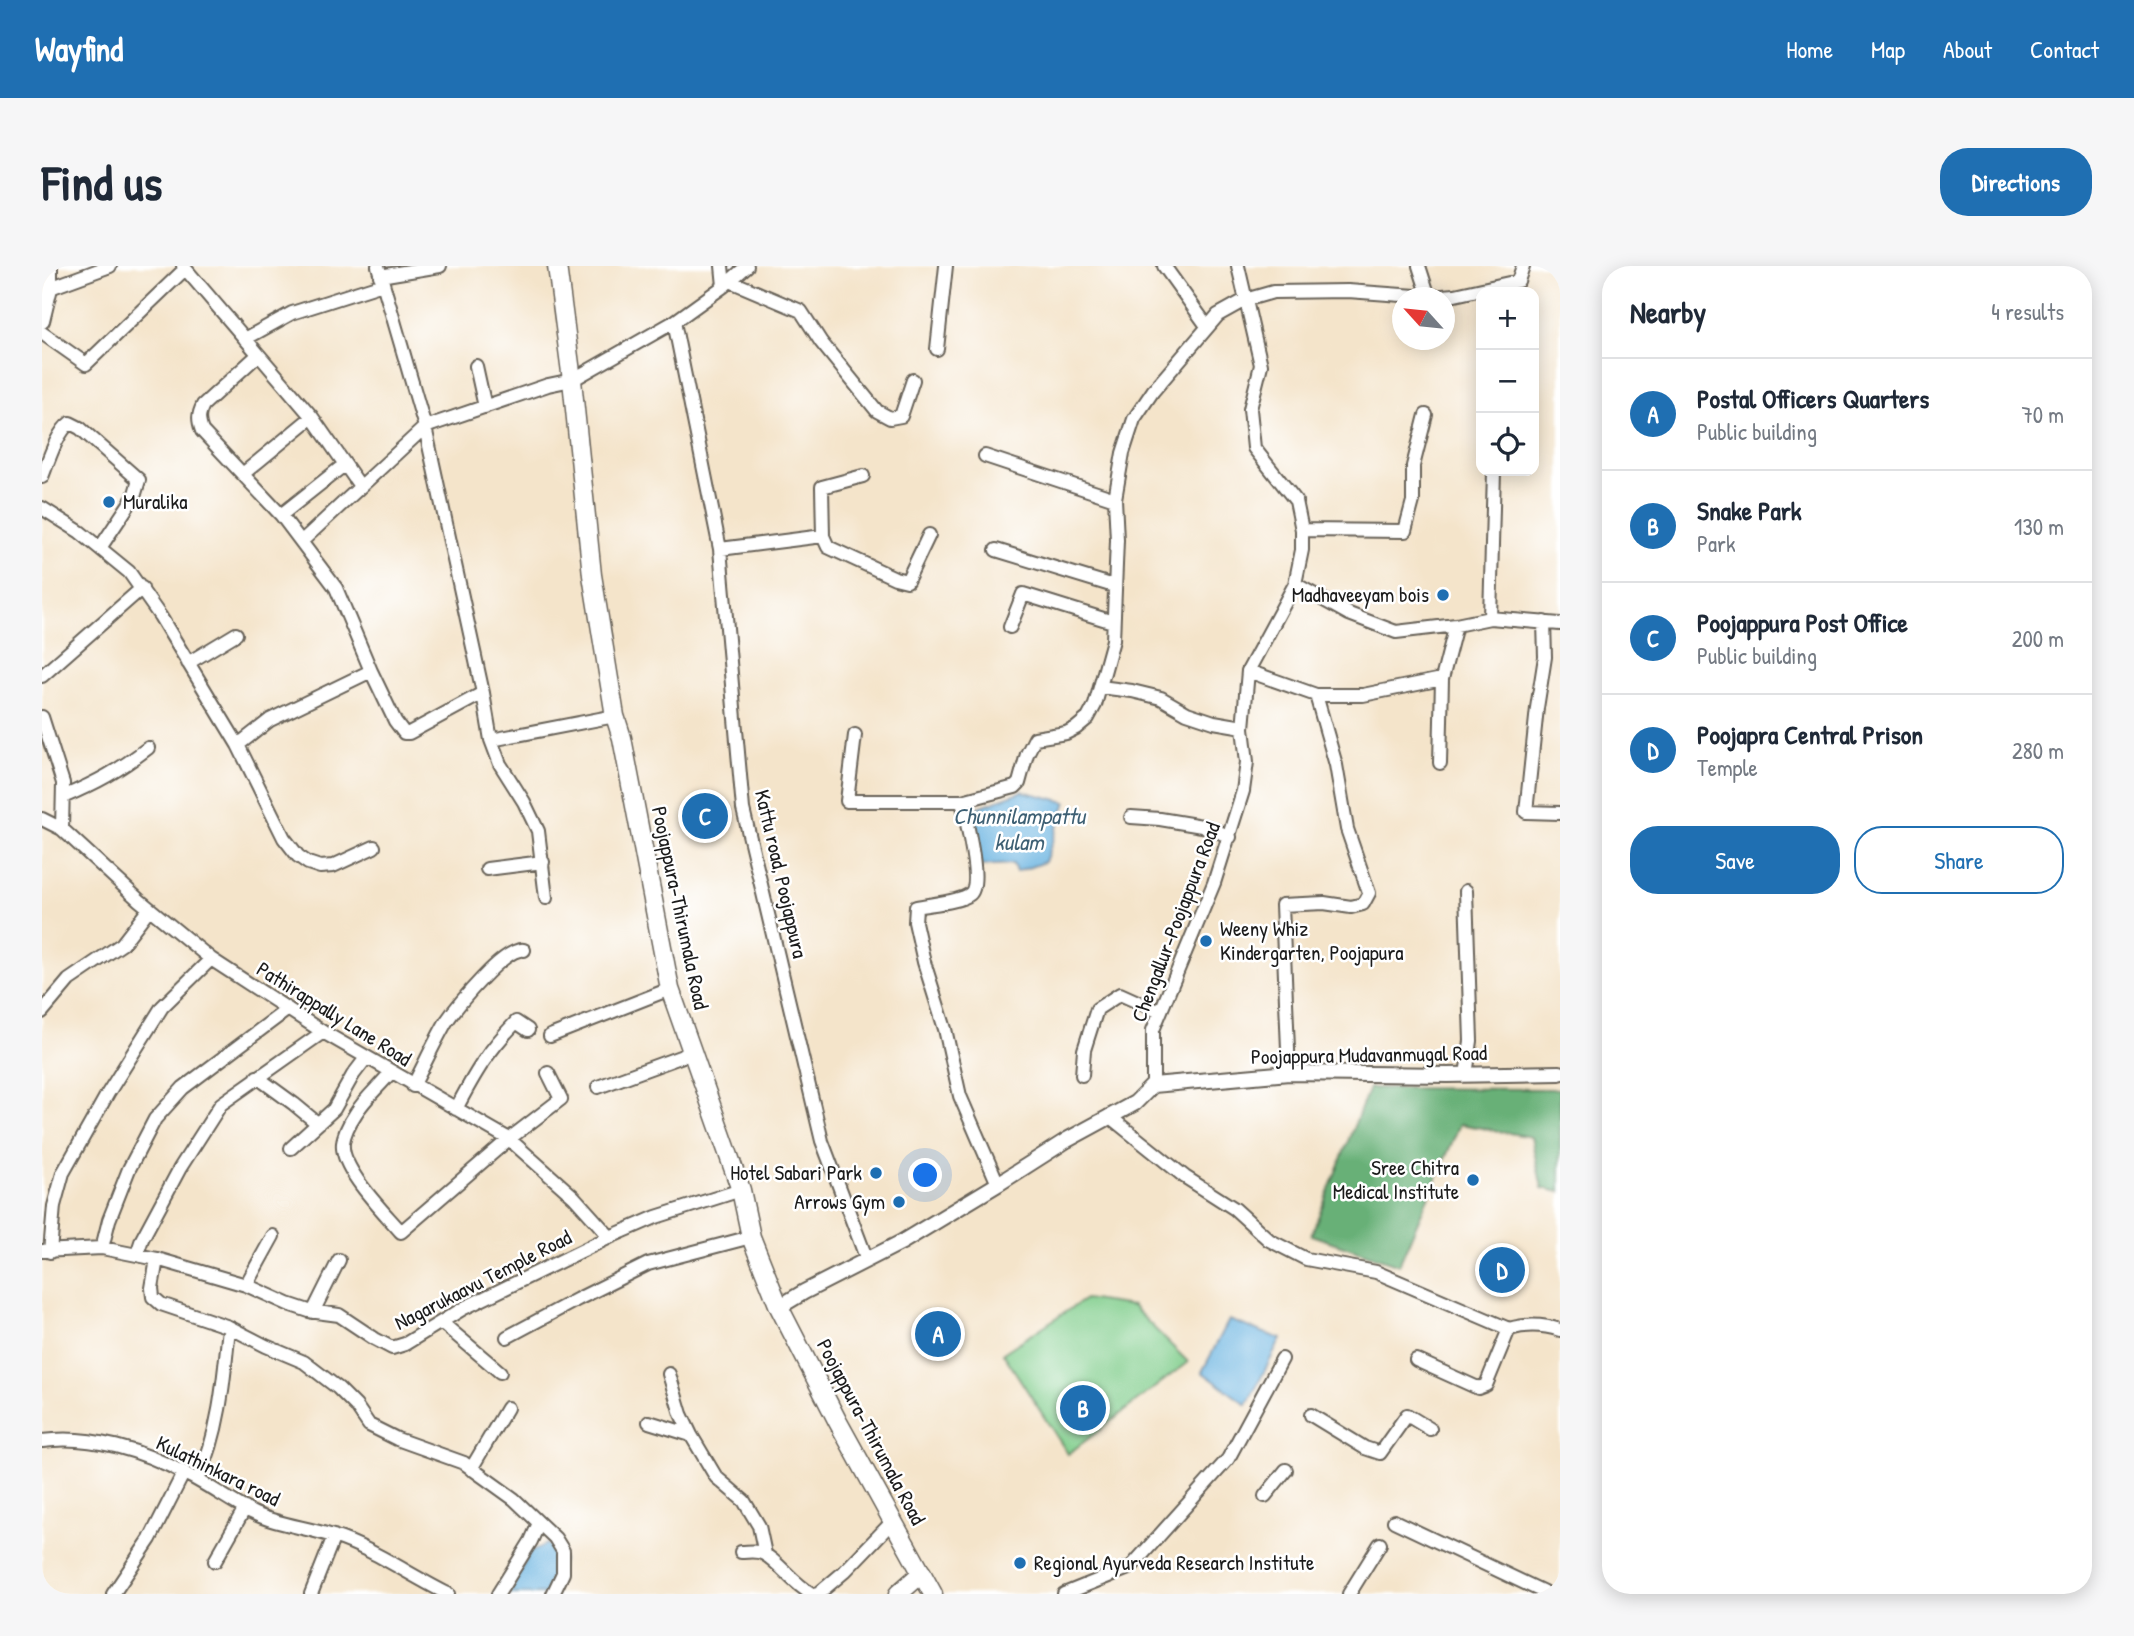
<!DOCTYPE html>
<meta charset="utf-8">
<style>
body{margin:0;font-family:"Patrick Hand",sans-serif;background:#f6f6f7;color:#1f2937}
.controls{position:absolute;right:21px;top:21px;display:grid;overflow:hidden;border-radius:14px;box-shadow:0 4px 18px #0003}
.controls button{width:63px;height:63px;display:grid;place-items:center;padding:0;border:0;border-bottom:2px solid #e0e1e3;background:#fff;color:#1f2937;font:35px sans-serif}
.compass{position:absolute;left:1350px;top:21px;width:63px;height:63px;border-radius:50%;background:#fff;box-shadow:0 4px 18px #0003;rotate:297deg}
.you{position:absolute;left:884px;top:910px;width:24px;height:24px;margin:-18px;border:5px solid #fff;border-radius:50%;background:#1a73e8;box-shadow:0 0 0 10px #1a73e833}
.badge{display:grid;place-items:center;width:46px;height:46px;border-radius:50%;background:#1f6fb2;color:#fff;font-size:23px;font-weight:700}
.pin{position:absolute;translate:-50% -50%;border:4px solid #fff;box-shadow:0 2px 7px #0006}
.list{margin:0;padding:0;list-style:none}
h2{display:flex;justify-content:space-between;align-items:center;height:91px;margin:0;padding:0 28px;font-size:30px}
h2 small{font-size:23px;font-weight:400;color:#747a83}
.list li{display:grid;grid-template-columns:46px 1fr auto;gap:21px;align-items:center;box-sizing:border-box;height:112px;padding:0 28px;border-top:2px solid #e0e1e3}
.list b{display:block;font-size:26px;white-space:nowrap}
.list p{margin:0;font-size:23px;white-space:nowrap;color:#747a83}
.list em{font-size:23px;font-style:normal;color:#747a83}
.actions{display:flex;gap:14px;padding:21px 28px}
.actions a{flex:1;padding:16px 0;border:2px solid #1f6fb2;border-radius:28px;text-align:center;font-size:24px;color:#1f6fb2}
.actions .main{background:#1f6fb2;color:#fff}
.icon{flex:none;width:38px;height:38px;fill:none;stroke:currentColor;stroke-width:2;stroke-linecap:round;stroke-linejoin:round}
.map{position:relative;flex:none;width:1518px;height:1328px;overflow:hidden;border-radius:28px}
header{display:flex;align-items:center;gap:42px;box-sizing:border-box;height:98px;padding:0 35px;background:#1f6fb2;color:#fff}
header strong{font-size:33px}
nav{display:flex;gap:38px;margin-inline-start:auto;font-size:24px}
.intro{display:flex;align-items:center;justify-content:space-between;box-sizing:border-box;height:168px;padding:0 42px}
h1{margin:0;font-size:49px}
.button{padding:18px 32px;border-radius:28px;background:#1f6fb2;color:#fff;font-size:24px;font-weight:700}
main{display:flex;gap:42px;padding:0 42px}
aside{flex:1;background:#fff;border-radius:28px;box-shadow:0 4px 18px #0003}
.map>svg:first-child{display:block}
</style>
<header>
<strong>Wayfind</strong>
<nav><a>Home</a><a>Map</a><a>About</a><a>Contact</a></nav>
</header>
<div class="intro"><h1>Find us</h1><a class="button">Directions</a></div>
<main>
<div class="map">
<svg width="1518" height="1328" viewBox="0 0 1518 1328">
<rect width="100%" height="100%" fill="#fff"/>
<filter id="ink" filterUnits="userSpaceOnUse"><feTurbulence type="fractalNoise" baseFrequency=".0143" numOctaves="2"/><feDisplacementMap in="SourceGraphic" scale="14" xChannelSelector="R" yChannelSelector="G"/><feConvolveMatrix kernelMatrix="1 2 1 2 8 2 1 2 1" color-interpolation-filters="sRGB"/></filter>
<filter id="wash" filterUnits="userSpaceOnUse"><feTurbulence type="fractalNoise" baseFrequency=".00686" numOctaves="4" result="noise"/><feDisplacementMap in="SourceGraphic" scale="28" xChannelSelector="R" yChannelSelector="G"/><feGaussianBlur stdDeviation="1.57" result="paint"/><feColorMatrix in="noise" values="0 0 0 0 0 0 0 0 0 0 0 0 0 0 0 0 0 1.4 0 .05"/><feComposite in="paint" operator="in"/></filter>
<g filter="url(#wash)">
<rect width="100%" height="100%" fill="#f4e4ca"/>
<path fill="#80cd8b" stroke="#4e7454" stroke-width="2" d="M1043 1033 1090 1040 1146 1096 1026 1188 961 1087Z"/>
<path fill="#68b077" stroke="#42664a" stroke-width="2" d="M1327 822 1518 823V926L1500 922 1489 871 1418 858 1357 999 1269 969Z"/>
<path fill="#67b2e0" stroke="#42677e" stroke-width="2" d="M980 525 1024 536 1003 596 974 606 971 598 937 600 929 544Z
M1187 1054 1239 1073 1205 1139 1160 1106Z
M504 1278 510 1280 521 1294 508 1328H468L487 1287Z"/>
</g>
<g filter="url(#ink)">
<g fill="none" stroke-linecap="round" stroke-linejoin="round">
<g stroke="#686259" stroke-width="16">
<path id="minor" d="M141 0 270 151 318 220
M680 0 682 20
M1122 0 1165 60
M1377 0 1387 31
M338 10 398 0
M688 15 759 45 779 76 835 145 848 152 859 150 871 114
M8 22 68 0
M632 56 678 283 701 543 780 875 825 994
M0 67 44 98 143 3
M203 73 250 47 341 18
M895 83 904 0
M216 89 161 139C156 149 156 154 160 165L239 249 294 322 329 405
M434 100 443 141
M943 190 1073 233
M202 207 270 151
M0 211C6 196 15 166 28 157L38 162 97 214 92 231 58 282
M0 242 38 266 87 306 118 350 196 479 228 454 329 405 353 455 362 467H367L441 427
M239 249 302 199
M1260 264 1363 265 1371 235V200L1384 149
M781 270 780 221 821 210
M260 275 383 161 336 0
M678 283 781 270 786 281 853 312 865 315 887 269
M954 284 1072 320
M1253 318 1307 348 1354 366 1414 359 1448 352 1518 358
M1448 352 1452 205
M1502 356 1503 391 1495 442 1484 546 1518 547
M968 361 981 328 1071 356
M146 397 194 368
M1206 405 1274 429H1321L1400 413
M0 410 100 322
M1058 421 1090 425 1119 432 1145 447 1172 456 1201 461
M0 451 21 517 20 563
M813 469 805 535H920
M449 474 573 450
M196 479 242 572 256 590 266 597 278 601 291 600 332 581
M1398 497 1400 413 1414 359
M21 531C56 516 76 505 106 482
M1089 551 1118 553 1166 561 1188 571
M0 553 20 563 97 634 169 693 281 766 467 873 532 931 568 971
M445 603 501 596
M1424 625 1429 775 1424 809
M504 632 496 565 482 536 458 498 449 474 441 427 383 161 506 119 530 114 632 56 682 20 705 0
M0 746 27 714 80 678 107 643
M508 770 628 723
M349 806C338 820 323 832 314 847 308 856 302 867 301 877 298 903 343 947 359 966L467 873 519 833 506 807
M1247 807 1240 639 1282 637 1309 641 1321 638 1327 627 1305 563 1294 499 1274 429
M1040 809 1042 784 1055 743 1078 728 1118 746
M215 811 252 838 275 857
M1111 819V764L1172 617 1201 525 1205 496 1201 462 1206 405 1253 318 1260 284V264L1254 235 1212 182 1208 143 1219 99 1196 0
M371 820C382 799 392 777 404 756 415 740 463 680 482 684
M556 821 649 787
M414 843C433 807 445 786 474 756L486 764
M1067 850 1143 911 1193 943 1227 974 1264 993 1334 1006 1467 1063C1484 1058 1500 1058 1518 1064
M249 882 292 843 311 809 324 792
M956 918 918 830 903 763 882 696 873 656 874 641C888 638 918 636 928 628 941 618 923 551 920 535L973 521 977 517 985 488 993 472 1024 467 1034 462 1046 452 1053 439 1071 374 1075 274 1073 233 1081 187 1092 153 1111 125 1176 49 1203 34 1231 26 1306 25 1387 31 1413 29 1476 15 1481 0
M60 982 67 954 87 903 113 853 141 822 246 743
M0 985 60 982 115 993 204 1019 246 1038 267 1045 297 1049 333 1073 350 1082 363 1078 422 1042 568 971 614 951 699 924
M8 986 12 940 21 907 66 827 120 741 169 693
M95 988 100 973 138 902 179 838 281 766
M115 993 110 1022 111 1031 119 1038 187 1061 224 1080 262 1096 296 1122 314 1140 327 1159 355 1173 422 1197 472 1233 513 1272 521 1285V1307L511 1328
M204 1019 231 970
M271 1046 297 994
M399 1056 458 1106
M465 1071 536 1033 606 998 709 971
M1374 1094 1436 1122 1444 1119 1467 1063
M627 1108 639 1148 649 1169 674 1211 702 1235 717 1260 723 1288
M1269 1149 1323 1182 1338 1187 1365 1149 1388 1163
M607 1156 649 1169
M0 1175C48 1168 102 1185 144 1208 166 1219 187 1234 209 1246 235 1259 264 1261 291 1270 330 1282 369 1310 406 1328
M429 1203 465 1142
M156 1214C178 1165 182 1113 187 1061
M1223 1230 1244 1204
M1352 1255 1506 1328
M699 1286C707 1286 715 1284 722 1288 737 1296 751 1318 770 1328
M173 1295 203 1242
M71 1328 108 1273 142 1206
M269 1328 292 1270
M456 1328 489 1275 497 1257
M776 1328 802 1306 851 1255
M1022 1328 1089 1301 1186 1193 1240 1093
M1307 1328 1338 1278"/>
</g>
<g stroke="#686259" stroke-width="18">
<path id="tertiary" d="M0 55 8 22V0
M737 1041 762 1026 860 976 956 918 1025 874 1093 837 1111 819 1247 807 1406 809 1518 807"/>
</g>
<g stroke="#686259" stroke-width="21">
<path id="secondary" d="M515 0 530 114 550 309 573 450 580 472 628 723 699 924 709 971 737 1041 796 1156 891 1328
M856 1328 880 1307"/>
</g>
<use href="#minor" stroke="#fff" stroke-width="12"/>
<use href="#tertiary" stroke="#fff" stroke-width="14"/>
<use href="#secondary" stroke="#fff" stroke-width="18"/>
</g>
</g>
<g fill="#1f6fb2" stroke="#fff" stroke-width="2.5">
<circle cx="67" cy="236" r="7"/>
<circle cx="1401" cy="329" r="7"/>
<circle cx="1164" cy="675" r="7"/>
<circle cx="834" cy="907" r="7"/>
<circle cx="1431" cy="914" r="7"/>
<circle cx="857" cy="936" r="7"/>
<circle cx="978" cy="1297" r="7"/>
</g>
<g text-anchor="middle" stroke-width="5" stroke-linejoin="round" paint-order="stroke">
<g font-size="21" fill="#1c1c1c" stroke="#fff" text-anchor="end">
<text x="81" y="243" text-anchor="start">Muralika</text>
<text x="1387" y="336">Madhaveeyam bois</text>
<text x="1178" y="670" text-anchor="start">Weeny Whiz<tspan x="1178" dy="24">Kindergarten, Poojapura</tspan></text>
<text x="1417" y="909">Sree Chitra<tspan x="1417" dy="24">Medical Institute</tspan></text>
<text x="820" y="914">Hotel Sabari Park</text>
<text x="843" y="943">Arrows Gym</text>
<text x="992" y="1304" text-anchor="start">Regional Ayurveda Research Institute</text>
</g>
<g font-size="21" fill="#1c1c1c" stroke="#fff">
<text transform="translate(739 608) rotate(77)" y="7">Kattu road, Poojappura</text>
<text transform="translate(638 642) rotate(78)" y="7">Poojappura-Thirumala Road</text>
<text transform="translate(1134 656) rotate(-69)" y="7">Chengallur-Poojappura Road</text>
<text transform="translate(292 748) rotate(32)" y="7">Pathirappally Lane Road</text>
<text transform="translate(1327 789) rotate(-1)" y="7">Poojappura Mudavanmugal Road</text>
<text transform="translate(441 1014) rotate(-27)" y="7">Nagarukaavu Temple Road</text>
<text transform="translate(829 1166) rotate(62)" y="7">Poojappura-Thirumala Road</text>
<text transform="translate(176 1205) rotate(26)" y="7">Kulathinkara road</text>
</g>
<g font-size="23" font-style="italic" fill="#3e6074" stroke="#fff">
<text x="977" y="558">Chunnilampattu<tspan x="977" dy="26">kulam</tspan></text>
</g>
</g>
</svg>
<div class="controls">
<button>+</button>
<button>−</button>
<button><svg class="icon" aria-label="locate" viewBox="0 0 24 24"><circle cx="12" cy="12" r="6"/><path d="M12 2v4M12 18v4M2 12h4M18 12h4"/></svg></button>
</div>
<svg class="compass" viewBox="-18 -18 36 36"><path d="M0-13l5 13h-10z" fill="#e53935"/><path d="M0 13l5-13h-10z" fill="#747a83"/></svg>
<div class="you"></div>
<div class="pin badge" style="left:896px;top:1068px">A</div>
<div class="pin badge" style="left:1041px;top:1142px">B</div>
<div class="pin badge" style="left:663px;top:550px">C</div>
<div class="pin badge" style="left:1460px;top:1004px">D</div>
</div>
<aside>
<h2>Nearby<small>4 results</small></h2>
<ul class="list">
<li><span class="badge">A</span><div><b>Postal Officers Quarters</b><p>Public building</p></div><em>70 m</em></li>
<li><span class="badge">B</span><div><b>Snake Park</b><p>Park</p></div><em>130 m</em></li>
<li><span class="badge">C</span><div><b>Poojappura Post Office</b><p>Public building</p></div><em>200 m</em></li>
<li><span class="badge">D</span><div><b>Poojapra Central Prison</b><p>Temple</p></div><em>280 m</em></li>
</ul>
<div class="actions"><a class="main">Save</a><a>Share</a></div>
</aside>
</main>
